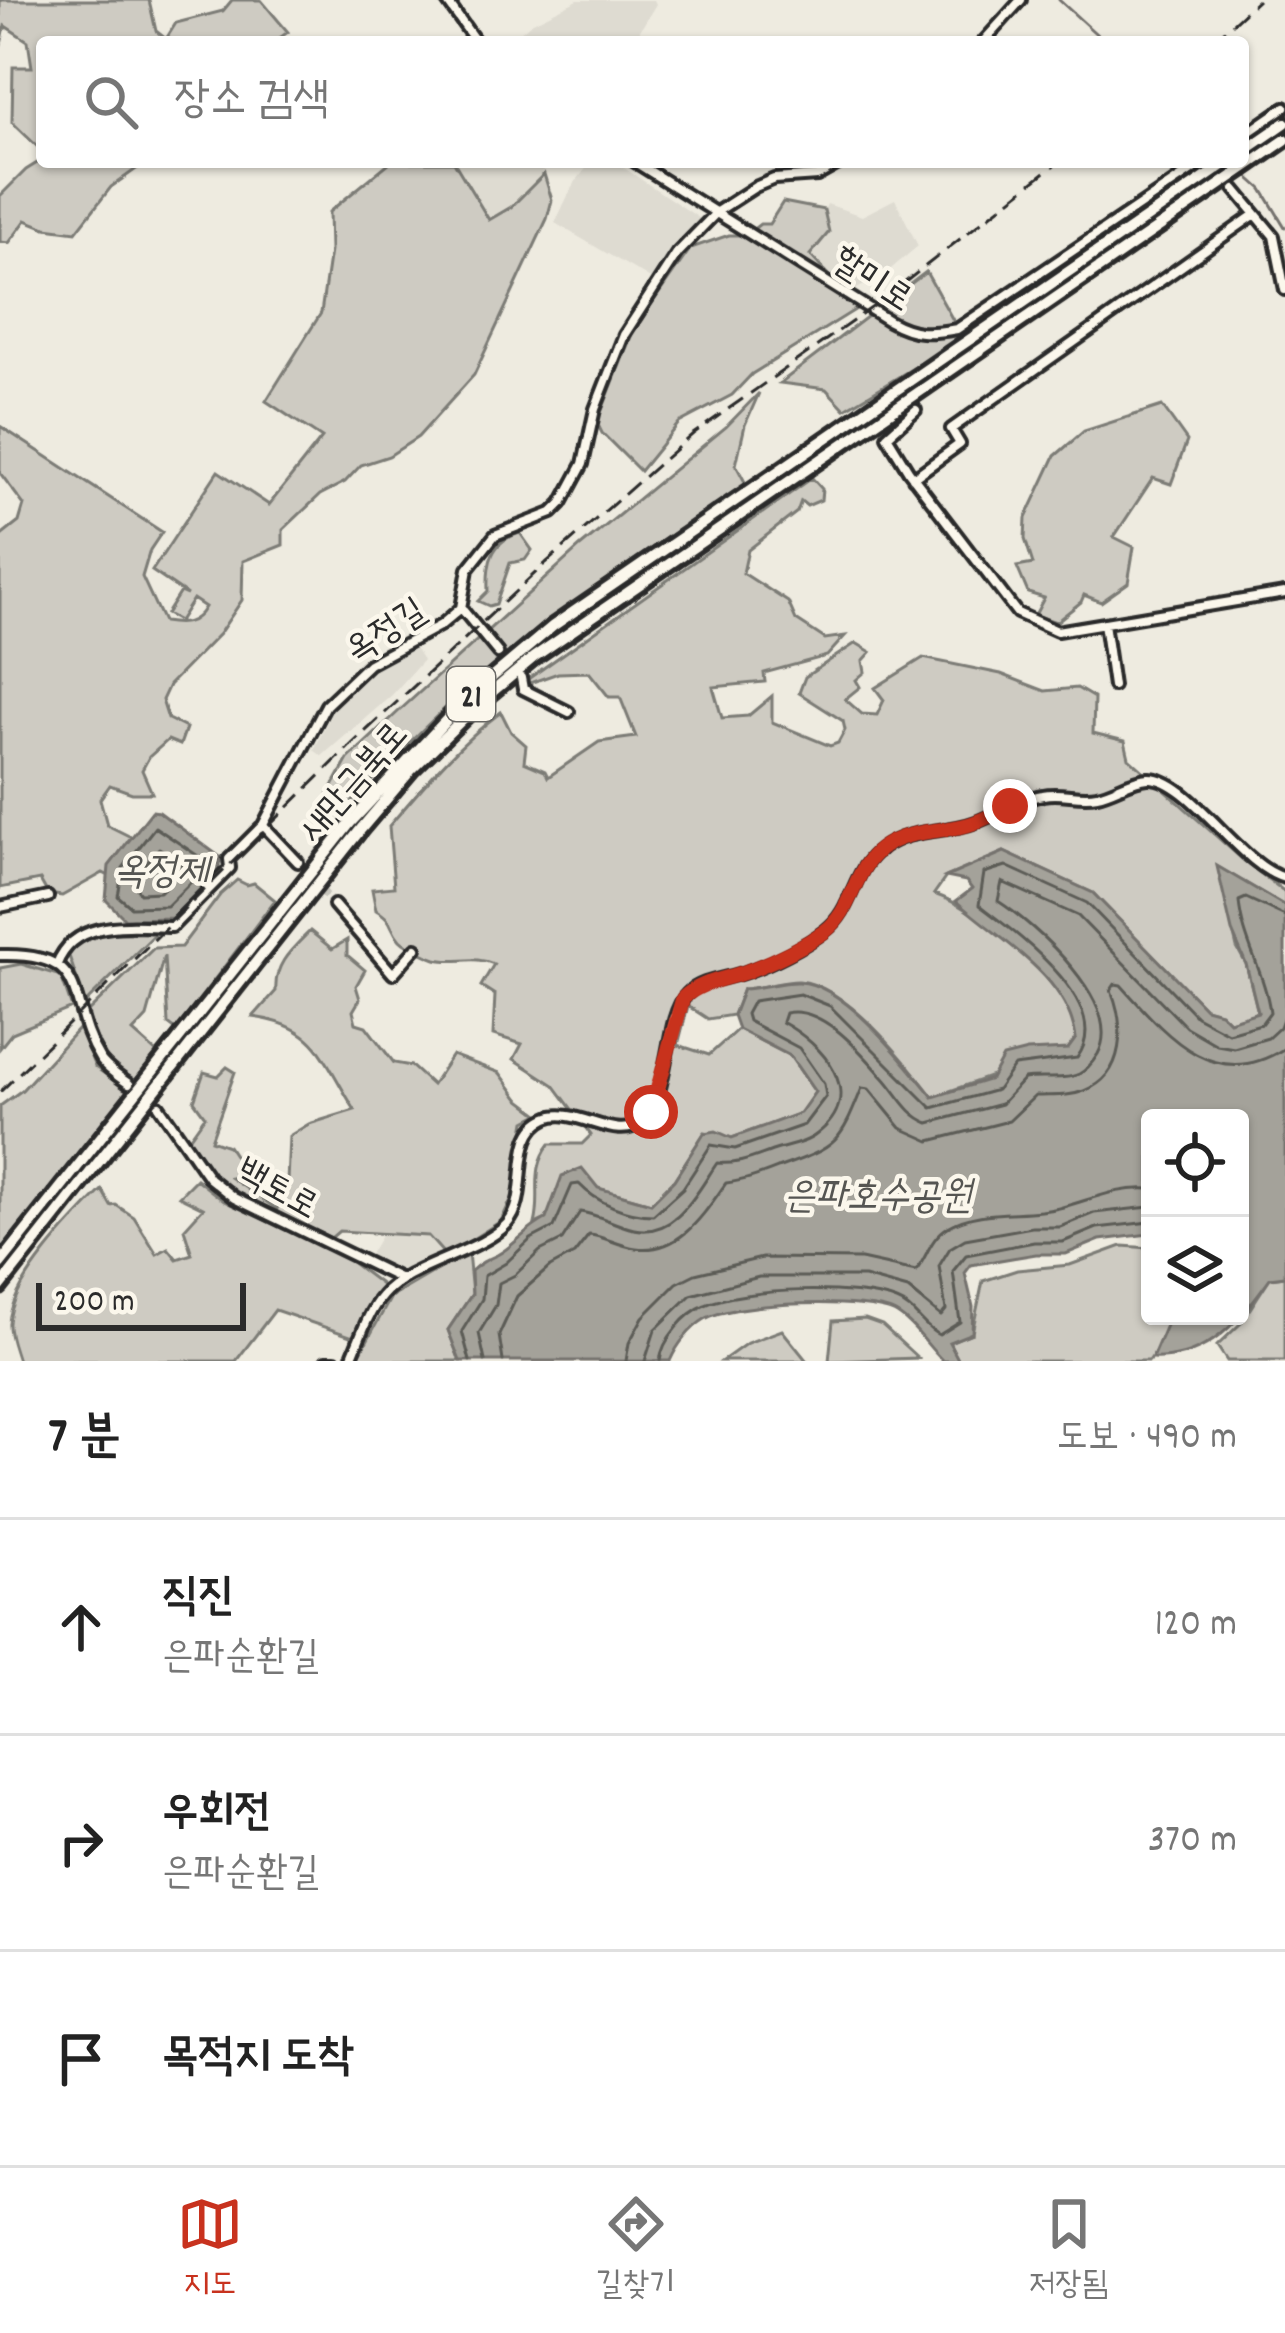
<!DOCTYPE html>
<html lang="ko">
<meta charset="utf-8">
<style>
body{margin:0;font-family:Dekko,"Poor Story",sans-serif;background:#f2f2f2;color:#222}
.controls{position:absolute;right:36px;bottom:36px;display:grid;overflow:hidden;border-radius:12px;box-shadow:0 3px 9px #0004}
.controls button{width:108px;height:108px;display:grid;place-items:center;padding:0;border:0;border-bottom:3px solid #e0e0e0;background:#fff;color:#222;font:60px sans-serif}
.scale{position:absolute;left:36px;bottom:30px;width:210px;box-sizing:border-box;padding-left:12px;border:6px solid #2b2b2b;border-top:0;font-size:33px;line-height:42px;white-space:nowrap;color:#2b2b2b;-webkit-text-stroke:9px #fbf7ec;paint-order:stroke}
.stop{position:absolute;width:36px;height:36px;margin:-27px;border:9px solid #c8321e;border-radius:50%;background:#fff}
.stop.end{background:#c8321e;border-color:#fff;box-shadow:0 3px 12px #0008}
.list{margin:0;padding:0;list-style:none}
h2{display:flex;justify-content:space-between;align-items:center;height:156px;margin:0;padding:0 48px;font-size:51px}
h2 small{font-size:39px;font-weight:400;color:#767676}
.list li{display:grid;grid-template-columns:78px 1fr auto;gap:36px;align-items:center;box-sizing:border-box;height:216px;padding:0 48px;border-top:3px solid #e0e0e0}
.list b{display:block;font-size:45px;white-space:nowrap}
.list p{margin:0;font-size:39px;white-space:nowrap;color:#767676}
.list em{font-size:39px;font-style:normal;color:#767676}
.icon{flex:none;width:66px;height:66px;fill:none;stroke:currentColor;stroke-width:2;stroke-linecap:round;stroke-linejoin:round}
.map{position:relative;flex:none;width:1285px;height:1361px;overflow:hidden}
.search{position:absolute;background:#fff;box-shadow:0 3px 9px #0004;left:36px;right:36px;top:36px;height:132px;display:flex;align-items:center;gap:30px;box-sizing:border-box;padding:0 42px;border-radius:12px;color:#767676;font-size:45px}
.sheet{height:804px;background:#fff}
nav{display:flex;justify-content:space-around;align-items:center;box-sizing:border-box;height:168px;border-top:3px solid #e0e0e0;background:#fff;font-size:33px;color:#767676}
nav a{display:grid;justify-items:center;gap:6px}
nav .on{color:#c8321e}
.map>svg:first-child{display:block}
</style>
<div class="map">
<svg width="1285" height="1361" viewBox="0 0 1285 1361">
<rect width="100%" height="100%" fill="#eeebe0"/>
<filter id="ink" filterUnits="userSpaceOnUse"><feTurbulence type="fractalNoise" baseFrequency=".00833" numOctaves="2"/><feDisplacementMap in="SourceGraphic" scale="24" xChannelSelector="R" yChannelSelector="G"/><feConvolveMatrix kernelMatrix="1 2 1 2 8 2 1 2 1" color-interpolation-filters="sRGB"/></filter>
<g filter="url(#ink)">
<path fill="#dedbd1" d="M578 0H654L656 4 633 42 511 40 531 23Z
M454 162H542L544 174 511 207 489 220Z
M591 162H615L702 220 654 281 555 223 573 185Z
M895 199 918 246 886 273 846 295 810 255 829 232 824 210 827 204 862 216Z
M414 646 423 660 392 695 322 756 314 750 335 705 391 656Z
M405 1233 428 1236 446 1256 397 1271 369 1256 382 1234Z"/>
<path fill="#cecbc2" stroke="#7c7b76" stroke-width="3" d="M0 0H149L156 31 166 39 176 23 223 11 232 0H261L288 32 274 42H42V151L12 122 13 67H32L28 41 5 26 0 50Z
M42 160V162H146L111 187 76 232 46 228 26 220 9 243 0 242V196L26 170Z
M390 162H454L489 220 511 207 544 174 552 200 547 219 474 375 418 437 389 456 361 465 345 482 320 495 283 530V545L243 561 242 600 219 634 169 685 162 700 168 719 186 728 180 745 168 740 149 757 142 770 152 793H132L110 785 100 799 107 825 131 837 110 866 111 877 103 873 62 896 48 894 40 880 0 888V537L19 522 24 505 0 473V426L162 532 150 550 142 577 163 622C182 625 195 625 205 607L193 599 179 621 166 614 180 592 187 595 152 571 218 471 269 505 322 438 266 401 321 313 330 251 329 212Z
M783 202 824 210 829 232 810 255 858 308 752 374 732 395 679 423 640 471 602 433 597 423 634 329 691 248 729 235H746L760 224H769Z
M926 272 963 338 845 409 826 389 780 383Z
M759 393 745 425 736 465 746 484C667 538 587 590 512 650 451 698 398 754 345 809L326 799 348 759 399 711 580 547 726 427Z
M1162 406 1187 441 1171 484 1153 478 1114 537 1134 547 1128 583 1101 602 1084 595 1081 602 1056 622 1035 615 1044 598 1028 593 1017 567 1033 564 1025 539 1026 518 1055 456 1084 431Z
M812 478 822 489 821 500 807 506 801 501 797 512 748 550 743 573 788 602 796 620 825 639 845 636 827 656 764 673 765 682 713 687 722 718 748 716 772 696V722L830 746 838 743 845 730 843 721 799 693 805 677 856 643 871 652 863 661 865 672 856 680 860 687 845 699 862 714 877 715 884 700 875 688 923 658 1001 674 1045 691 1077 688 1094 698 1093 733 1125 741 1129 758 1243 860 1285 892V906L1218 867 1237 948 1246 964 1258 1013 1229 1021 1220 1012 1205 1008 1093 893 1004 852 946 877 934 894C978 909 1047 969 1070 1011 1074 1019 1074 1029 1076 1038L1068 1049 933 1097C906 1062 846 985 799 981 788 980 759 988 743 989L733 1015 708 1019 688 1006 678 1045 709 1055 738 1029 790 1056 815 1092 801 1113 732 1138 705 1132 674 1180 651 1203 598 1188 554 1202 546 1219 535 1224C543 1194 529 1171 550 1144H582L591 1135 554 1085 514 1059 522 1044 493 1035 495 995 481 986 494 964C474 955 457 964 436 959 427 956 407 947 400 940 388 927 395 921 376 910L372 889 394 887 389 826C424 785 458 744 501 712L511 732 526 745 524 762 545 771 548 777 599 742 636 737 620 697H609L589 672 558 673 527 684 528 679Z
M520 533 532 550 525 560 510 563 496 604 489 606 478 601 488 591C487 564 490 541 520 533Z
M237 880 247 885 254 883 275 900 176 1030 168 1024 164 956 147 1017 133 1032 157 1053 132 1085 105 1060 87 1013 154 948 181 947 220 895Z
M310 931 332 949 347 940V955L365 970 356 986 360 999 353 1011 356 1023 366 1026 394 1063 411 1066 432 1085 452 1055 500 1073 519 1099 539 1114 526 1121 512 1198 501 1221 446 1256 428 1236 339 1231 331 1238C278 1211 217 1196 188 1140L205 1116 194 1101 204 1072 218 1076 227 1067 235 1072 211 1140 228 1146 247 1175 231 1178 277 1209 287 1183 289 1136 309 1124 355 1110C322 1058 319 1026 253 1017L276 991C274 964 291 950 310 931Z
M98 933H156L85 1003 69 956 81 938Z
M21 964 61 976 72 1008 12 1033 0 1048V968Z
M79 1028 95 1067 128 1090 0 1251V1106L22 1090Z
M196 1179 224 1201 346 1258 383 1286 356 1338 275 1310 236 1361H18C15 1350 8 1334 9 1323 11 1282 73 1219 102 1190L111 1206 116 1205 134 1217 157 1254 168 1248 177 1259 192 1254 184 1229 203 1208 179 1196Z
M1122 1246 1150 1248V1316H1170L1160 1345 1149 1361H958L949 1342 972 1333 983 1281 1017 1270 1070 1265Z
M468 1252 472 1294 448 1330 460 1361H356L391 1297Z
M1285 1276V1361H1227L1217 1346 1240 1324 1270 1278Z
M865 1319 882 1325 918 1358 829 1361 833 1321Z
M782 1330 807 1361H722L747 1343Z"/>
<path fill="#a4a29a" stroke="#74726e" stroke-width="3" d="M152 811 159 812 220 857 218 873 172 918 125 919 106 900 109 866Z
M1004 852 1093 893 1205 1008 1220 1012 1229 1021 1258 1012 1246 964 1232 931 1217 866 1285 906V1276L1270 1278C1242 1317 1209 1361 1152 1358L1170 1316H1240V1118H1150V1234L1100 1240 1066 1254H1036L971 1265 965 1273 973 1307 972 1333 949 1342 959 1361H943C928 1347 915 1325 897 1314 871 1297 731 1302 705 1319 690 1328 677 1345 670 1361H460L448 1330 472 1294 471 1271C480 1263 486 1260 497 1255 514 1246 526 1229 546 1219L562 1176 582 1168 598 1188 651 1203 674 1180 704 1133 716 1131 732 1138 800 1113 815 1092 790 1056 738 1029 733 1015 743 989C762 988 782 981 799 982 844 983 906 1064 933 1097L991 1079 1003 1057 1027 1051 1068 1049 1076 1038C1067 975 999 940 956 901L972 889 966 881 946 877Z"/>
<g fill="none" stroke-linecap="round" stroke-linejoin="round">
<path stroke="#5b5b57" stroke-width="3" d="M155 827 204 860 206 867 167 906 131 907 118 896 123 868Z
M159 848 181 862 183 869 160 892 140 893 136 888 139 872Z
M470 1361 462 1331 482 1299 484 1276 506 1263 531 1239 554 1227 572 1185 579 1184C597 1203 627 1215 653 1215L683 1188 711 1145 735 1149 804 1125 826 1096 824 1084 799 1048 748 1021 746 1014 753 1001 800 994 830 1006 932 1108 997 1090 1014 1066 1077 1058C1116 1004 1017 934 979 905L984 873 1006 866 1087 903 1196 1016 1228 1033 1261 1024 1270 1012C1265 973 1242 940 1239 901L1246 898 1285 916
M485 1361 479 1333 496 1305 499 1283 515 1275 540 1251 562 1240 580 1212C598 1214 615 1225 634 1229 676 1238 697 1192 717 1163 738 1165 752 1158 772 1151 786 1146 805 1144 817 1134 869 1094 822 1044 782 1022L785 1013C821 1004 860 1051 883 1077 898 1093 907 1115 929 1123L1001 1104 1024 1079C1041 1076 1063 1081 1079 1074 1087 1070 1093 1062 1098 1054 1125 1004 1035 925 998 901L1002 882 1078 916 1186 1027 1217 1045 1234 1048 1268 1038 1280 1027 1285 1013
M503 1361 499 1335 517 1296 550 1267 574 1254 589 1235C604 1236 619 1246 636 1248 680 1254 703 1215 726 1183 745 1181 762 1174 780 1167 838 1147 840 1143 862 1088L869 1089 901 1128 930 1141 1009 1121 1035 1096C1051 1095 1069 1097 1084 1091 1126 1075 1125 1025 1111 990L1115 984 1121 985C1166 1035 1214 1094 1285 1048
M626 1361 629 1343 643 1317 677 1283 695 1274 762 1258 861 1259 916 1271C927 1257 930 1238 948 1227 981 1207 1024 1217 1059 1208 1091 1200 1115 1187 1150 1189
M645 1361 655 1330 691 1295 759 1277H864L908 1289 941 1316 946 1310 939 1266 950 1248 965 1239 1032 1227H1060L1094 1213 1150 1207
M660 1361C662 1340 685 1313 705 1305 744 1288 857 1285 897 1301 914 1307 924 1328 939 1335L960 1322 953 1271 966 1255 1034 1242H1063L1097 1228 1150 1222"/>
<path stroke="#74726e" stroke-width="3" d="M1059 0 1105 42
M1234 164 1262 189 1285 227"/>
<path stroke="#c7c5bc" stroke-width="8" stroke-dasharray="8 4" stroke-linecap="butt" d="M298 862 334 905"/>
<g stroke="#2b2b2b" stroke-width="16">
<path id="minor" d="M446 0 476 42
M983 42 1021 0
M1243 136 1285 107
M635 162 889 321C914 335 929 334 957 329L1204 162
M1235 189 1274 236 1285 290
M916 410 887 436 909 472 1017 613 1057 631 1285 593
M913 478 960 444 951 429 1254 215
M461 608 498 653
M1104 623 1113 686
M521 678 523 689 569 712
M263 825 298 862
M334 905 393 974 416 948
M0 907 48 897
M0 955C95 952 64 1001 100 1059 107 1069 119 1077 129 1084
M57 964C75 918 130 926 172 927L230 868 229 859 263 825 326 705 369 664 441 625 461 608 468 569 495 535 552 513 562 503 583 464 595 409 624 335 677 253 718 211 755 187 774 179 817 176 842 162
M159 1106 209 1178 234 1198 401 1279
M326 1361H335
M350 1361C359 1341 367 1313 382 1296 407 1265 480 1253 507 1224 533 1196 508 1135 547 1118 576 1105 617 1145 643 1121 671 1095 663 1019 687 994 702 979 727 979 746 972 772 963 804 947 826 930 854 909 852 869 881 849 911 827 944 834 976 822 998 814 1019 799 1043 795 1061 791 1079 799 1097 795 1114 792 1131 779 1148 778 1188 776 1242 868 1285 878"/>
</g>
<g stroke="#2b2b2b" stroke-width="20">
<path id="highway" d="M1243 152 1285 123
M0 1264 351 822 465 700 553 626 1228 162
M0 1287 361 829 411 770 480 702 534 657 1285 140"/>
</g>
<use href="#minor" stroke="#fbf7ec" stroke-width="8"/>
<use href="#highway" stroke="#fbf7ec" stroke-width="10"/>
<path stroke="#2b2b2b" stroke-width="3" stroke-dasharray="18 9" stroke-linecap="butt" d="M1212 42 1258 0
M0 1092 353 743 546 563 693 434 881 301 1058 162"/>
</g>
</g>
<g fill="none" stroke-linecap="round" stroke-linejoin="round" filter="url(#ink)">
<path stroke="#c8321e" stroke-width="15" d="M651 1112 683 998C703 980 727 980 750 970 775 960 802 947 824 932 854 911 852 871 880 849 907 829 937 833 967 825 982 821 996 813 1010 806"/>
</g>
<g text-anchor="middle" stroke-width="9" stroke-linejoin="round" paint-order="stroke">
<rect fill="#fbf7ec" stroke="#696865" stroke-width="3" x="447" y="667" width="48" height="54" rx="9"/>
<g font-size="33" font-weight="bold" fill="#2b2b2b">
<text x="471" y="706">21</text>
</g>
<g font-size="36" fill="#2b2b2b" stroke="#fbf7ec">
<text transform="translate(874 277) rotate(33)" y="13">할미로</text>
<text transform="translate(384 628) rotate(-33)" y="13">옥정길</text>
<text transform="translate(351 780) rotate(-49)" y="13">새만금북로</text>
<text transform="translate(279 1186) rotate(29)" y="13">백토로</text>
</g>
<g font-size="39" font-style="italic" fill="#555552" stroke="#fbf7ec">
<text x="161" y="882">옥정제</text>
<text x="878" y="1207">은파호수공원</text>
</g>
</g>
</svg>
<div class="controls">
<button><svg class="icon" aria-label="locate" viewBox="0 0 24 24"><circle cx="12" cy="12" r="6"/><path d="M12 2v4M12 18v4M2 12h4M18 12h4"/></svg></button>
<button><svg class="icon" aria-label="layers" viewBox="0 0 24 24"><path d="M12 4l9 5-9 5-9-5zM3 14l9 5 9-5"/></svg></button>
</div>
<div class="scale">200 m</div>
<div class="stop" style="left:651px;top:1112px"></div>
<div class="stop end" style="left:1010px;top:806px"></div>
<div class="search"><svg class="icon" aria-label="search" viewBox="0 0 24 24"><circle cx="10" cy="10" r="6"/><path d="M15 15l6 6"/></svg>장소 검색</div>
</div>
<section class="sheet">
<h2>7 분<small>도보 · 490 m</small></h2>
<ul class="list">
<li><svg class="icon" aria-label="ahead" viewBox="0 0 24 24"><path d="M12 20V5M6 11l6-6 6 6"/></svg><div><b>직진</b><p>은파순환길</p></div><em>120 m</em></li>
<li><svg class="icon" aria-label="right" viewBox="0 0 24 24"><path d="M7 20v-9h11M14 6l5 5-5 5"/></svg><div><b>우회전</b><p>은파순환길</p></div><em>370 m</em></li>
<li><svg class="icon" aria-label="arrive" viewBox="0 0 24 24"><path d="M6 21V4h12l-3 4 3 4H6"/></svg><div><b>목적지 도착</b></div></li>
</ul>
</section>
<nav>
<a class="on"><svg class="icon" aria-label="map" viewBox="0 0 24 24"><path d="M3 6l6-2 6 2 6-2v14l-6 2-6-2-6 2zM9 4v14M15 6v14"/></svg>지도</a>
<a><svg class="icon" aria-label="directions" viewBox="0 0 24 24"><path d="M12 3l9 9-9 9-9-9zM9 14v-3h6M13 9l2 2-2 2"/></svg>길찾기</a>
<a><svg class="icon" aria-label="saved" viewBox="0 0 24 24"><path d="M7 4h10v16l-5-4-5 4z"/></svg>저장됨</a>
</nav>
